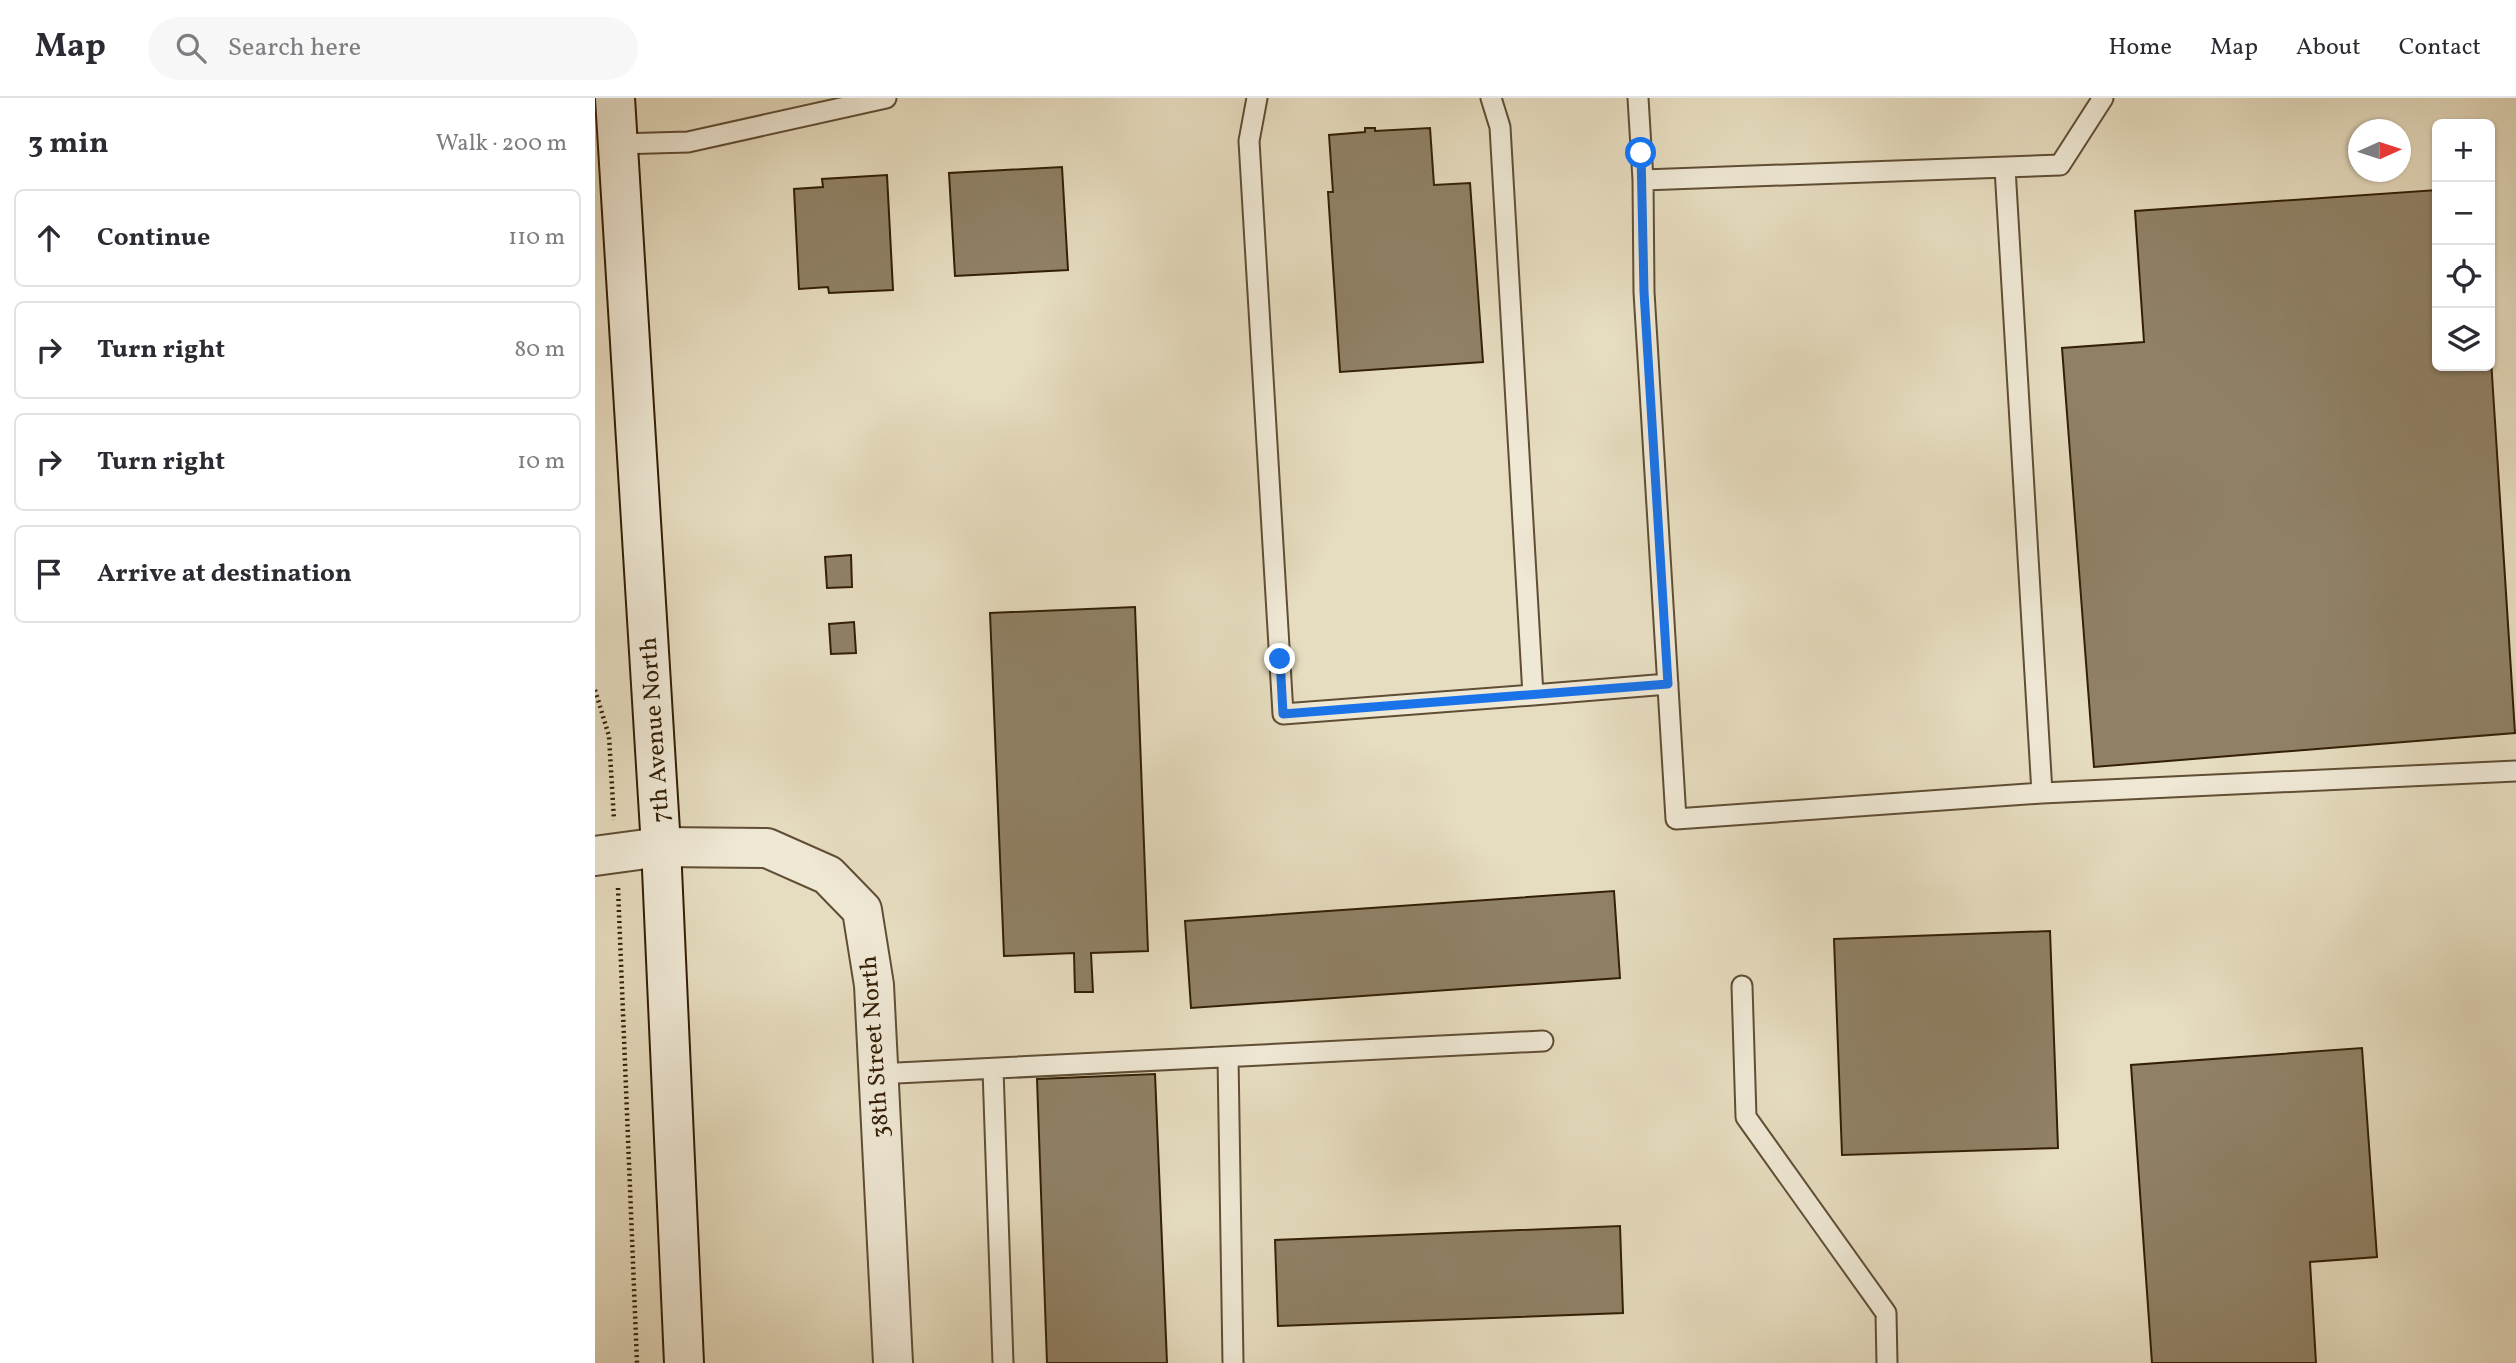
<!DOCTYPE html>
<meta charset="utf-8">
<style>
body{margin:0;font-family:Vollkorn,serif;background:#f7f7f7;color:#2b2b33}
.controls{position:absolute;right:21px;top:21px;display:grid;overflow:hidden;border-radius:10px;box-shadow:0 2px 5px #0004}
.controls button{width:63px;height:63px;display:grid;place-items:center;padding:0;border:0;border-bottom:2px solid #e1e1e2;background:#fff;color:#2b2b33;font:35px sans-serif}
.compass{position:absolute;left:1753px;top:21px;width:63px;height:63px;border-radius:50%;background:#fff;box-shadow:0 2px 5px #0004;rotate:87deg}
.stop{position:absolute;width:21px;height:21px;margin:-16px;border:5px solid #1a73e8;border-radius:50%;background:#fff}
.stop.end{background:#1a73e8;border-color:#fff;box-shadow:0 2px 7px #0008}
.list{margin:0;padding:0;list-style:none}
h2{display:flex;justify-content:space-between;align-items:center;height:91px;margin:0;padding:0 28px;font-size:30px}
h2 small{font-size:23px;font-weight:400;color:#7c7c81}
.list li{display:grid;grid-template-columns:46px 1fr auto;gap:21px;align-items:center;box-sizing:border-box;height:98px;margin:0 14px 14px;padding:0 14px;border:2px solid #e1e1e2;border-radius:10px}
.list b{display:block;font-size:26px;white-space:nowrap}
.list em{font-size:23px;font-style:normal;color:#7c7c81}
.icon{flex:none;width:38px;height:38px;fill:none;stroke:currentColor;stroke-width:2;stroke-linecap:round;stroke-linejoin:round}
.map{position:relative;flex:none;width:1921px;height:1265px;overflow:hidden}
header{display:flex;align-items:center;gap:42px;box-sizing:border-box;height:98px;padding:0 35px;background:#fff;border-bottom:2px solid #e1e1e2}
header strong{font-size:33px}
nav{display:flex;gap:38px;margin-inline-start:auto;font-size:24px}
.search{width:490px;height:63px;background:#f7f7f7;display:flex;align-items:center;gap:18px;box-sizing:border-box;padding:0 24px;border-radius:38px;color:#7c7c81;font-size:26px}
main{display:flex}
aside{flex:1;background:#fff}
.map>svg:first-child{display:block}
</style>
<header>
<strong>Map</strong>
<div class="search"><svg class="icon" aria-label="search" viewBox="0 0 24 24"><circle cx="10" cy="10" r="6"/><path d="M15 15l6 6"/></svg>Search here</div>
<nav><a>Home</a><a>Map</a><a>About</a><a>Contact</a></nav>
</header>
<main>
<aside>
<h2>3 min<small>Walk · 200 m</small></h2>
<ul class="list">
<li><svg class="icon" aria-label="ahead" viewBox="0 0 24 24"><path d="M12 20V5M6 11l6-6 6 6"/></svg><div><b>Continue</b></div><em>110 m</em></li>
<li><svg class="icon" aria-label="right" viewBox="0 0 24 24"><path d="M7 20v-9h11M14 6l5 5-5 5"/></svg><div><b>Turn right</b></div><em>80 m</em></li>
<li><svg class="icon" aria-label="right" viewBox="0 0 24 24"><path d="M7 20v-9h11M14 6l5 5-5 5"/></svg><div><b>Turn right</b></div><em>10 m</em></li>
<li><svg class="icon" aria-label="arrive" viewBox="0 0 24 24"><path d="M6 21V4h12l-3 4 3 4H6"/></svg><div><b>Arrive at destination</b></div></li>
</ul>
</aside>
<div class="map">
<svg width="1921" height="1265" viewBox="0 0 1921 1265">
<rect width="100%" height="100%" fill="#e6dcbf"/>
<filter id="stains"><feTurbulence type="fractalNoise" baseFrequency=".00286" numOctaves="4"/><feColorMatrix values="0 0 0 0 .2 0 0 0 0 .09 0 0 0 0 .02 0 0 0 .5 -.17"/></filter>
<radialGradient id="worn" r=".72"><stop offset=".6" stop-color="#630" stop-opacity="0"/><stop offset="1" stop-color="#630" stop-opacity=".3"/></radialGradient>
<path fill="#908166" stroke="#331f05" stroke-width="2" d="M770 30H780V33L835 30 839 87 875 85 888 264 745 274 733 94H738L734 37 770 34Z
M467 69 473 172 360 178 354 75Z
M292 77 298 192 234 195 233 189 204 191 199 91 228 89 227 81Z
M1842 92V268H1895V246L1920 635 1499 669 1467 250 1549 244 1540 113Z
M256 457 257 489 232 490 230 459Z
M540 509 553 853 496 855 498 894H480L479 855 409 858 395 515Z
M259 524 261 555 236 556 234 526Z
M1019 793 1025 880 596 910 590 823Z
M1455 833 1463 1050 1247 1057 1239 841Z
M1767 950 1782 1159 1715 1164 1721 1265H1557L1536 967Z
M560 976 572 1265H452L442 981Z
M1025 1128 1028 1215 683 1228 680 1142Z"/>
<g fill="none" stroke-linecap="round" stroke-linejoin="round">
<g stroke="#604e34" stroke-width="23">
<path id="lane" d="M662 0 654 43 688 616 938 597
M896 0 905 29 938 597 1073 586
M1043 0 1048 82 1465 67 1508 0
M22 46 93 44 291 0
M1410 70 1447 695 1921 673
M1048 82 1049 194 1081 721 1447 695
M1147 888 1151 1019 1291 1215 1292 1265
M633 959 638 1265
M398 971 408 1265
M282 976 948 943"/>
</g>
<g stroke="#604e34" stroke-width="42">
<path id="street" d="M0 758 66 749 172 750 233 777 267 812 279 887 298 1265"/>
</g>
<g stroke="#331f05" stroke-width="42">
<path id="secondary" d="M20 0 66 749 89 1265"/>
</g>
<path stroke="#331f05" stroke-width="4.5" stroke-dasharray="2 3.5" stroke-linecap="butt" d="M0 592 14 638 19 722
M23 790 42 1265"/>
<use href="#lane" stroke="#efe8d5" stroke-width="19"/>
<use href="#street" stroke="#efe8d5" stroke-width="38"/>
<use href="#secondary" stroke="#efe8d5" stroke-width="38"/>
</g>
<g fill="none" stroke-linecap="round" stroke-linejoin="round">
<path stroke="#1a73e8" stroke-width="9" d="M685 561 688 616 1073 586 1049 194 1046 55"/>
</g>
<g text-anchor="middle" stroke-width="6" stroke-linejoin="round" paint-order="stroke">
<g font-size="24" fill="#331f05" stroke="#efe8d5">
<text transform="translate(59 632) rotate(-94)" y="8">7th Avenue North</text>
<text transform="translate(279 949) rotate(-94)" y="8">38th Street North</text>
</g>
</g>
<rect width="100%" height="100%" filter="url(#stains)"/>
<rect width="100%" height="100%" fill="url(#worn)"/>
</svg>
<div class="controls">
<button>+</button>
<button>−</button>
<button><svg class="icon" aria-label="locate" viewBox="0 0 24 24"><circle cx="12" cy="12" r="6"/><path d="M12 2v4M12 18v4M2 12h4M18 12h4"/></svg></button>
<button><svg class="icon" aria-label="layers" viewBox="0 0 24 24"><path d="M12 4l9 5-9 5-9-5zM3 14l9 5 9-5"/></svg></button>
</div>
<svg class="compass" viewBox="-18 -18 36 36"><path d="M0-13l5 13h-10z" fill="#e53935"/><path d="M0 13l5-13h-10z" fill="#7c7c81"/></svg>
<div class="stop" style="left:1046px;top:55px"></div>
<div class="stop end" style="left:685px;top:561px"></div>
</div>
</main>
